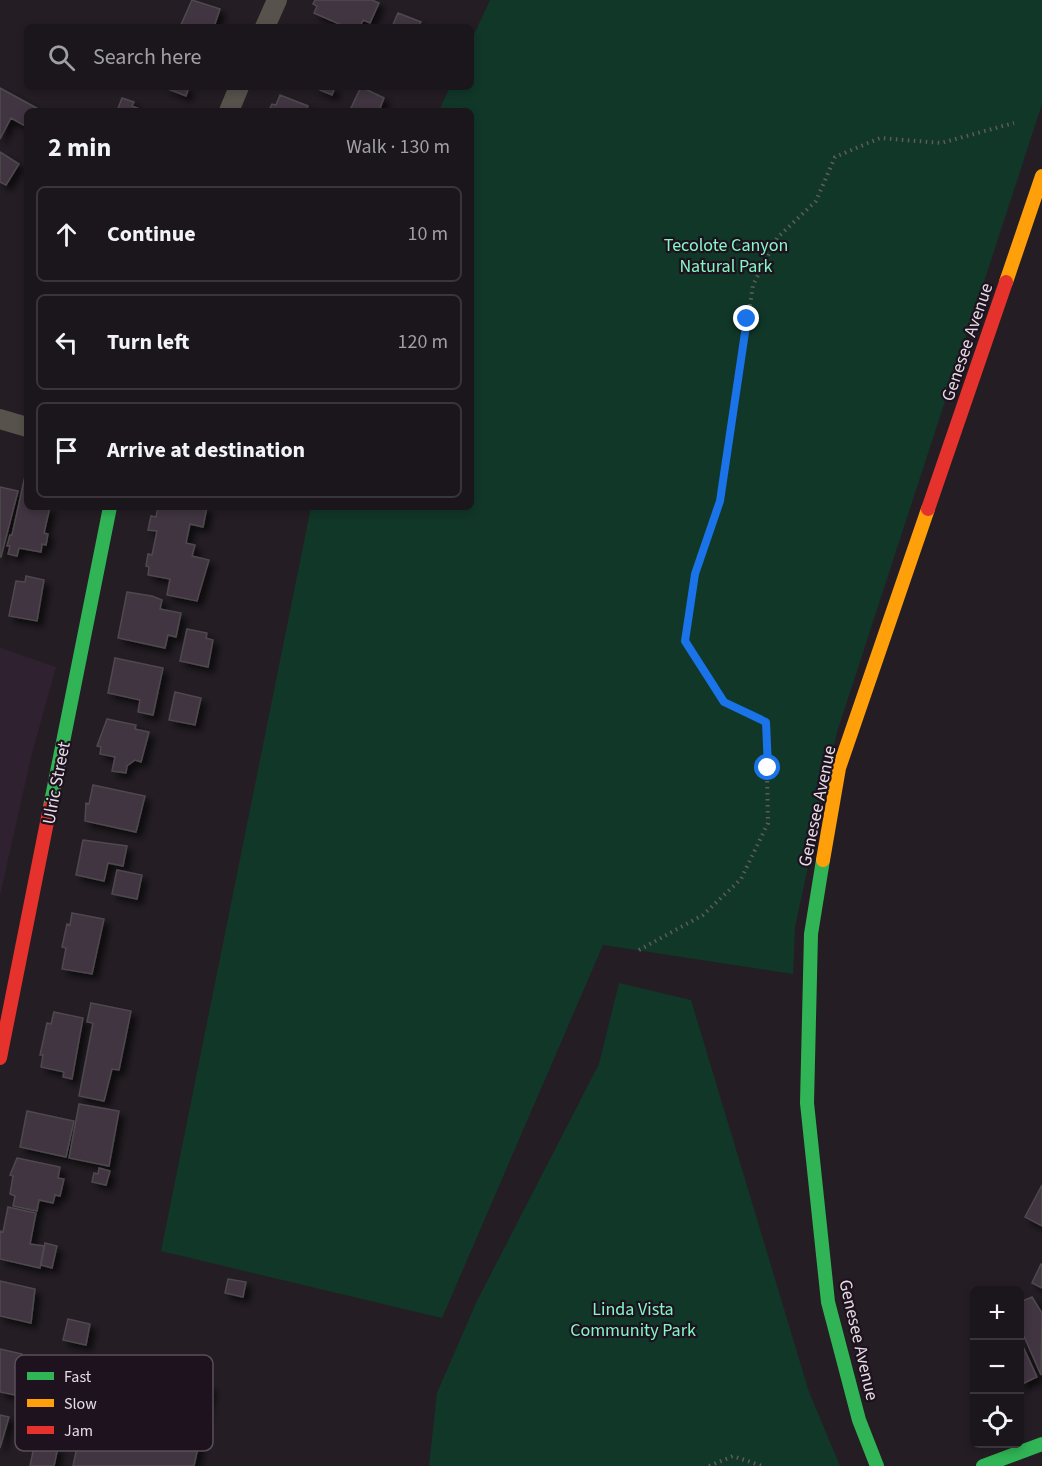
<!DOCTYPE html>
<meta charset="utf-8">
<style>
body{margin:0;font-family:"Source Sans 3",sans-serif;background:#241f24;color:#f1f3f6}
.controls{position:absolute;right:18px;bottom:18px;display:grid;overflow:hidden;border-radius:9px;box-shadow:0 3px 9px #0003}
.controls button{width:54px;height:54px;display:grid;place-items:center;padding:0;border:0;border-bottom:2px solid #39353a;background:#1b161b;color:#f1f3f6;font:30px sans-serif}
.stop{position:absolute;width:18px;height:18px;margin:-14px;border:4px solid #1a73e8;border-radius:50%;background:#fff}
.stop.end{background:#1a73e8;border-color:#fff;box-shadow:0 2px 6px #0008}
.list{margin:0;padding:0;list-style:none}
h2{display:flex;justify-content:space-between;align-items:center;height:78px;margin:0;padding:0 24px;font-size:26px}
h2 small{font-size:20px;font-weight:400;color:#a09fa3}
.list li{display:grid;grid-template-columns:39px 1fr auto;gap:18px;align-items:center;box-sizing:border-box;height:96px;margin:0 12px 12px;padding:0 12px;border:2px solid #39353a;border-radius:9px}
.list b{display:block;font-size:22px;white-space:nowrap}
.list em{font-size:20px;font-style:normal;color:#a09fa3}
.icon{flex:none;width:33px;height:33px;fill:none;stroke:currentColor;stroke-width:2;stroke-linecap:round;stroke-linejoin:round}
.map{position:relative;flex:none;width:1042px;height:1466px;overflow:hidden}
.search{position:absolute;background:#1b161b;box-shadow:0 3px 9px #0003;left:24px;top:24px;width:450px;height:66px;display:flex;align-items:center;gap:15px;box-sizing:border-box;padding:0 21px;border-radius:9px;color:#a09fa3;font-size:22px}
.panel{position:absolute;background:#1b161b;box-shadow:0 3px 9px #0003;left:24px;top:108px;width:450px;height:402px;border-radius:9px}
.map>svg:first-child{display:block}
</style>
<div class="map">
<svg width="1042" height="1466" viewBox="0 0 1042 1466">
<defs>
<filter id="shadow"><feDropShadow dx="5.5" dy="5.5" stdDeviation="3" flood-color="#0009"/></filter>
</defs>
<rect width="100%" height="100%" fill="#241e24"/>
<path fill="#302131" d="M0 648 56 667 32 753 0 895Z"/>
<path fill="#113729" d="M490 0H1042V104L837 732 795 927 793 974 603 945 442 1318 161 1251 311 507H471V111H439L450 87H471V41Z
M619 983 691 1000 809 1392 840 1466H429L437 1393 476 1303 599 1064Z"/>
<path fill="#413541" stroke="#4e494e" stroke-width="1.5" filter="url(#shadow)" d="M192 0 220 9 214 27H180Z
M315 0H372L379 3 370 23 363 20 360 27H346L314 13 317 6 313 4Z
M398 13 421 22 418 27H392Z
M163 87H189L186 96Z
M313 87H335L332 95Z
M361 87 384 98 379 111 350 110Z
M0 88 42 111H27V127L11 118 0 139Z
M280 95 308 106 306 111 269 110 272 104 276 105Z
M122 98 134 102 132 106 145 111H117Z
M0 152 19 164 6 185 0 182Z
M27 467V507H50L44 533 48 534 46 545 42 544 41 552 19 548 17 556 8 554 10 546H7L10 535H12Z
M0 487 18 491 1 557H0Z
M158 507H207L203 527 190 524 186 543 195 545 192 556 209 560 197 601 167 595 170 579 148 575 149 567 146 566 148 554 152 555 157 531 148 530 151 516 156 517Z
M26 576 44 580 37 621 9 616 16 581 25 582Z
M127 592 152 596 162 600 160 609 181 613 176 637 168 635 165 648 118 638Z
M187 629 207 633 206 638 213 640 208 667 180 661Z
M115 658 163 668 153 715 138 712 140 700 108 693Z
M175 692 201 698 195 725 169 720Z
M107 719 136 725 135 729 149 732 141 762 135 760 127 766 126 773 112 771 115 757 100 754 101 747 97 746Z
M93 785 145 796 136 832 85 821 86 803 89 804Z
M83 840 127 846 123 866 108 863 104 881 76 875Z
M117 870 142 875 137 899 112 894Z
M72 913 104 919 92 974 62 969 66 948 62 947 67 924 70 925Z
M91 1003 131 1011 119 1070 112 1069 104 1101 79 1096 93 1023 87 1022Z
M54 1012 83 1018 72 1079 63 1077 64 1072 41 1067 43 1055H40L47 1023 51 1024Z
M79 1104 119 1111 109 1166 69 1158Z
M27 1111 74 1121 66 1157 20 1147Z
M17 1158 60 1167 58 1178 64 1179 60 1196 55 1195 53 1203 39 1200 37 1211 13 1206 15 1196 10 1194 13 1176 10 1175Z
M99 1168 110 1171 106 1185 92 1182 94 1173 98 1174Z
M1042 1185V1226L1025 1217Z
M8 1207 36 1213 30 1244 44 1246 40 1268 0 1259V1231L3 1232Z
M45 1243 57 1246 52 1268 41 1265Z
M1041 1264H1042V1288L1032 1283Z
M228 1279 246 1282 243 1297 225 1293Z
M0 1281 35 1289 31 1323 0 1316Z
M1032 1297 1042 1313 1041 1375 1020 1327V1302Z
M68 1319 90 1324 86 1345 63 1340Z
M1020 1340 1037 1377 1020 1385Z
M0 1349 22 1354 18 1372 25 1374 20 1396 0 1392Z
M95 1361 211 1386 194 1466H73Z
M0 1415 9 1417 0 1448Z
M35 1442 58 1447 54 1466H30Z"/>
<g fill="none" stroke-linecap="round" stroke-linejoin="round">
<path stroke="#605c5a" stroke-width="4" stroke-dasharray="1.5 4.5" stroke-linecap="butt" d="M639 950 703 915 741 879 768 823 766 722 724 702 685 641 695 574 720 501 753 285 777 238 816 201 835 157 880 138 941 143 1014 123
M709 1466 733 1456 762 1466"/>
<path stroke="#57534c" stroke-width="20" d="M265 27 277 0
M229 111 239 87
M0 419 27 427"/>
<path stroke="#30b455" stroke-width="14" d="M50 807 110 507
M823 860 811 934 807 1103 828 1302 859 1420 877 1466
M983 1466 1042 1444"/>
<path stroke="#ff9f0a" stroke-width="14" d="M1006 282 1042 176
M823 860 839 768 928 509"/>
<path stroke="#e5322d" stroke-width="14" d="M928 509 1006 282
M0 1058 50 807"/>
</g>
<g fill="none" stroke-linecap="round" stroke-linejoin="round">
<path stroke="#1a73e8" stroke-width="8" d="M747 319 720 501 695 574 685 641 724 702 766 722 768 768"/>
</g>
<g text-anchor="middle" stroke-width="4.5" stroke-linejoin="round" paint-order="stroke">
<g font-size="18" fill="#84f7c6" stroke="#1d121e">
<text x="726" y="251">Tecolote Canyon<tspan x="726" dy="21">Natural Park</tspan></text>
<text x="633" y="1315">Linda Vista<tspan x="633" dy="21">Community Park</tspan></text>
</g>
<g font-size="18" fill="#e5dde5" stroke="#1d121e">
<text transform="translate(967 342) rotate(-71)" y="6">Genesee Avenue</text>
<text transform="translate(56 783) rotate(-79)" y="6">Ulric Street</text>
<text transform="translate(817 806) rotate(-78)" y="6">Genesee Avenue</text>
<text transform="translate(859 1340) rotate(77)" y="6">Genesee Avenue</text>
</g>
</g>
<rect x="15" y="1355" width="198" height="96" rx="9" fill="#1d121e" stroke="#594f5a" stroke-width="1.5"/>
<rect x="27" y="1372" width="27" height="8" fill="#30b455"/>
<rect x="27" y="1399" width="27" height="8" fill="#ff9f0a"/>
<rect x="27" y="1426" width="27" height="8" fill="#e5322d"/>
<g font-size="16" fill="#e5dde5">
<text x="64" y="1382">Fast</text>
<text x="64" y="1409">Slow</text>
<text x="64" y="1436">Jam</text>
</g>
</svg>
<div class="controls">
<button>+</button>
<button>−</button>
<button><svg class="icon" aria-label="locate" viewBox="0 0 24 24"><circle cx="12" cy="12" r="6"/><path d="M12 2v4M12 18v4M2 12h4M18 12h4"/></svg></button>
</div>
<div class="stop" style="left:768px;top:768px"></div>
<div class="stop end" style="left:747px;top:319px"></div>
<div class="search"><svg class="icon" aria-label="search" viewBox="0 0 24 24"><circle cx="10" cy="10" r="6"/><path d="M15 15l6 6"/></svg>Search here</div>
<section class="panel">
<h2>2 min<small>Walk · 130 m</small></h2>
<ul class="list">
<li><svg class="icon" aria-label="ahead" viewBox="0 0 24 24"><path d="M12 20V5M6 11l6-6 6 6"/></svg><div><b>Continue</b></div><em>10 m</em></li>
<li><svg class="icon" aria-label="left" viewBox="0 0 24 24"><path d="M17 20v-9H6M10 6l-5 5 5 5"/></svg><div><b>Turn left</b></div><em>120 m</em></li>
<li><svg class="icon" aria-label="arrive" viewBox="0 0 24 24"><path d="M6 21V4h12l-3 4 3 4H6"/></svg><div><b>Arrive at destination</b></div></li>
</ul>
</section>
</div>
